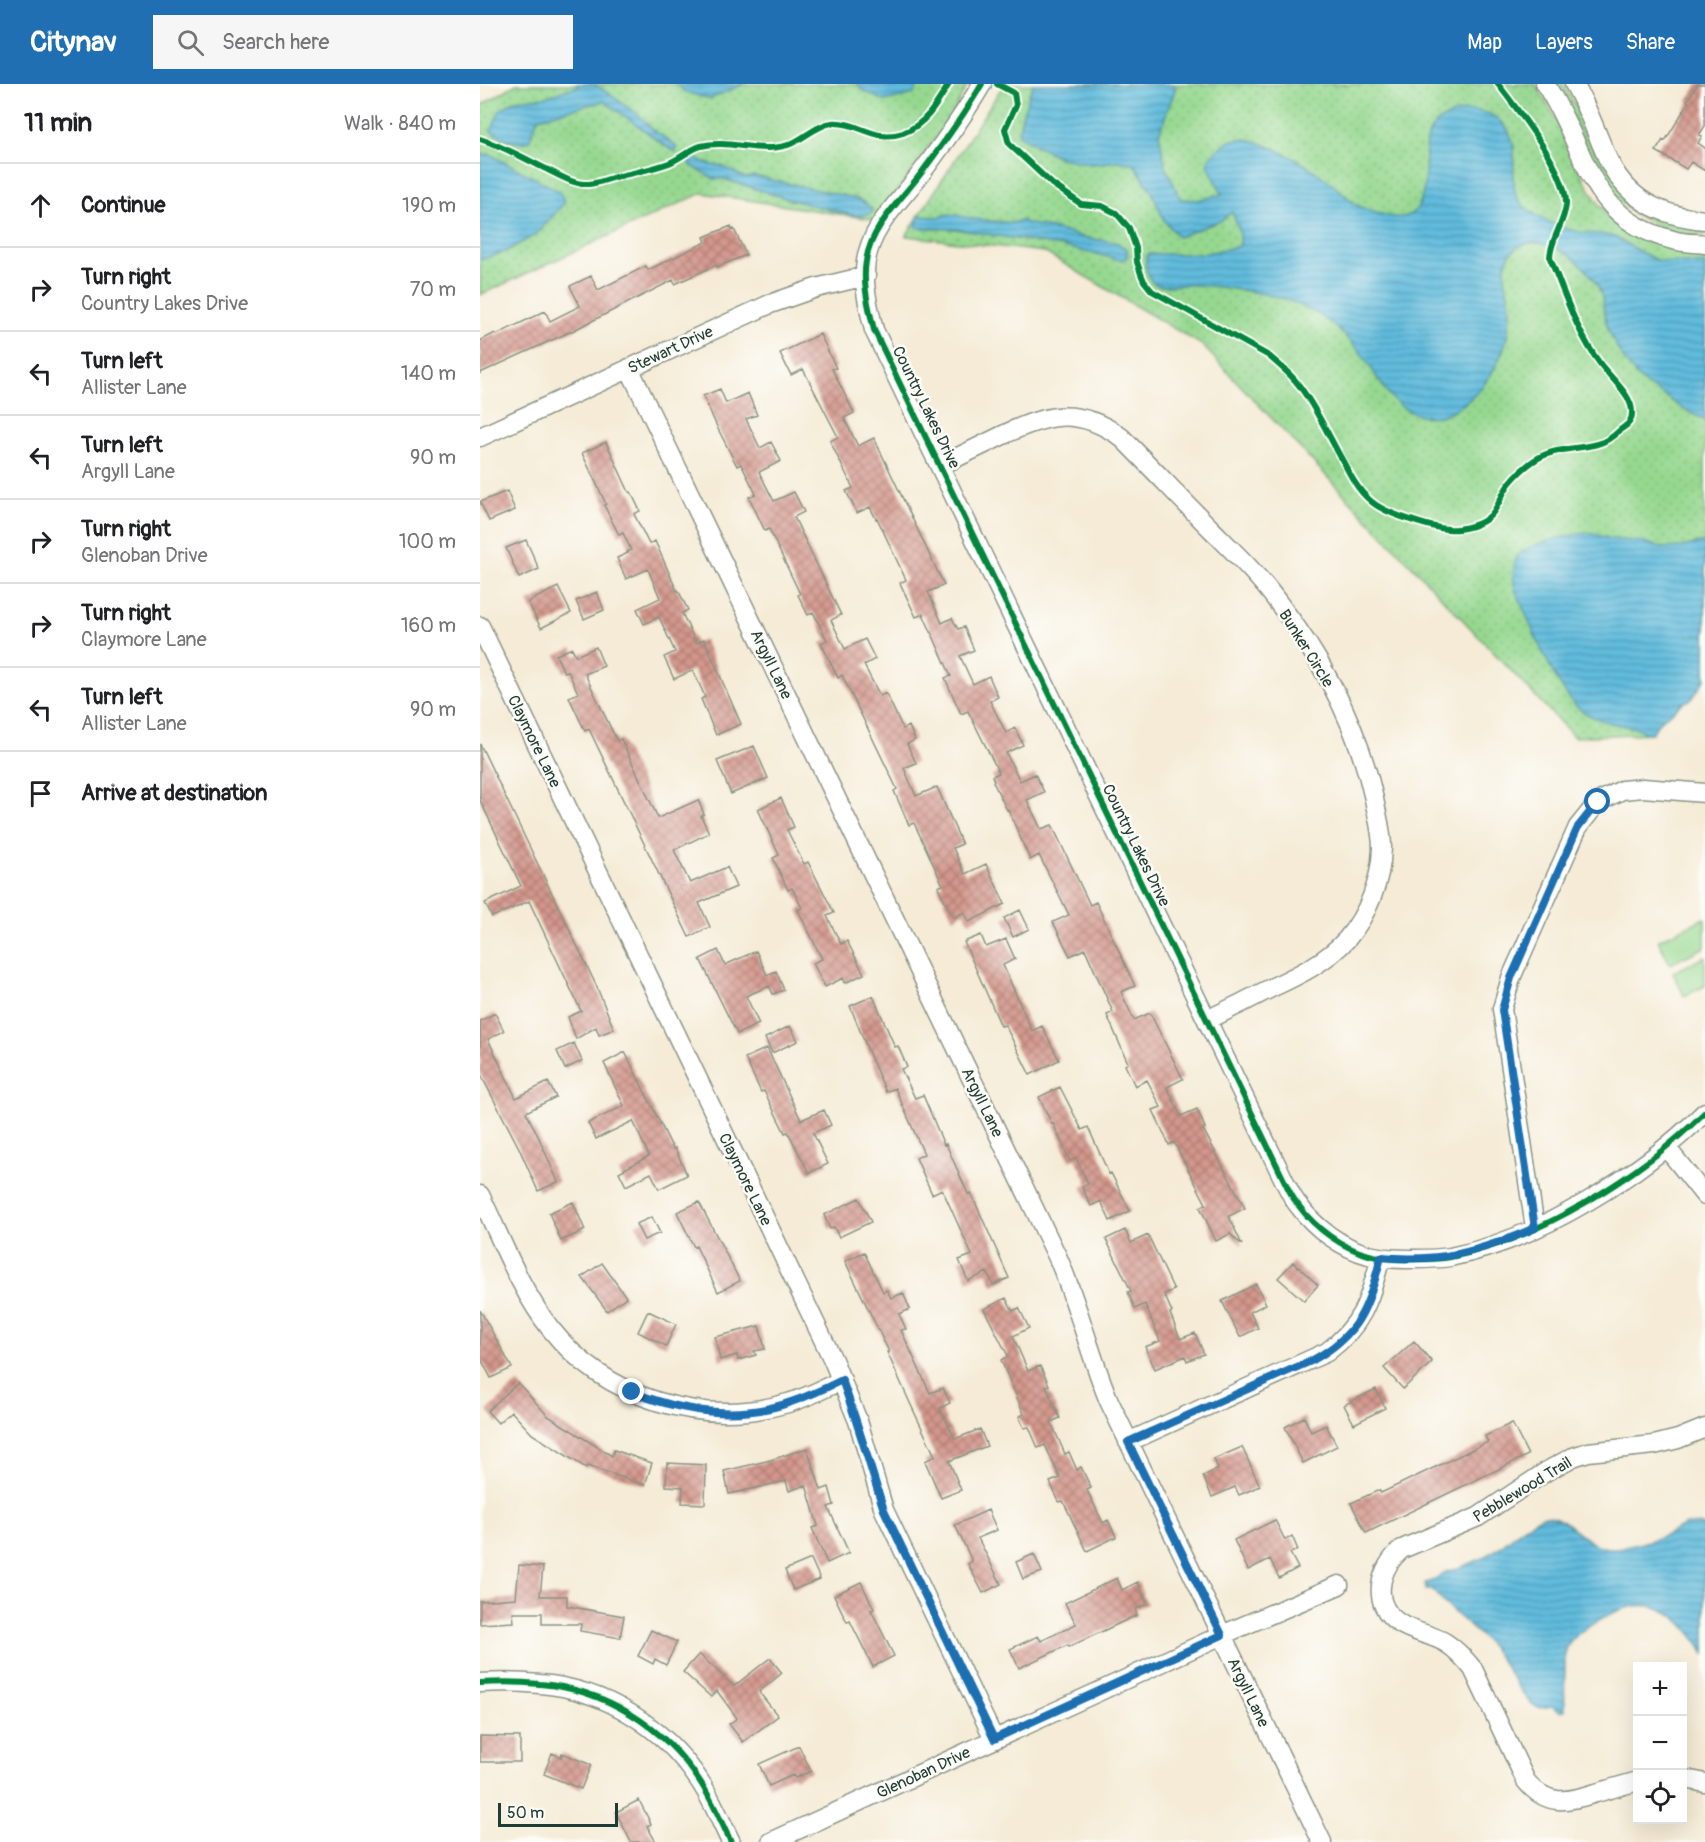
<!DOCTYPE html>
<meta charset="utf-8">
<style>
body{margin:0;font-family:Pangolin,sans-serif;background:#f6f6f6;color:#202124}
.controls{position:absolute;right:18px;bottom:18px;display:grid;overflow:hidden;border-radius:0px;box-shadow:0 6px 24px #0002}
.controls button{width:54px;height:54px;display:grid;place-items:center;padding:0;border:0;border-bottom:2px solid #e0e0e0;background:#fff;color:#202124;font:30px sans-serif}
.scale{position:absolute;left:18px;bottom:15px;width:120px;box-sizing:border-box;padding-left:6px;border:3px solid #1f3d34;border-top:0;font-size:16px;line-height:21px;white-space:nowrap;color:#1f3d34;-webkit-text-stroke:4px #fdfcf7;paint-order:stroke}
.stop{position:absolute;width:18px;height:18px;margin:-14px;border:4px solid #1f6fb2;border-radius:50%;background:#fff}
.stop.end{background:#1f6fb2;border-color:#fff;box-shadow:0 2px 6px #0008}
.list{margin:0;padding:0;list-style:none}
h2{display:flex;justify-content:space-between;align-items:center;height:78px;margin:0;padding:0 24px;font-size:26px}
h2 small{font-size:20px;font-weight:400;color:#757577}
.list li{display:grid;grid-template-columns:39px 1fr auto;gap:18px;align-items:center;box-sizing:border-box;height:84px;padding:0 24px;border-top:2px solid #e0e0e0}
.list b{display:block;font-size:22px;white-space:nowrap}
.list p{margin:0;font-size:20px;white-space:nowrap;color:#757577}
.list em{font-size:20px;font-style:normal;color:#757577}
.icon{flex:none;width:33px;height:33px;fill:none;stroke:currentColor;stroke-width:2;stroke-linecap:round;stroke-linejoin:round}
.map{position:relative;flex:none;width:1225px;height:1758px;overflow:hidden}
header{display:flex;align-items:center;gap:36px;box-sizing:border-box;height:84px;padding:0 30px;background:#1f6fb2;color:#fff}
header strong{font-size:28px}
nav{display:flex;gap:33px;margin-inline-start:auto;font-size:21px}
.search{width:420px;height:54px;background:#f6f6f6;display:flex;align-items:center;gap:15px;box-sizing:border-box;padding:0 21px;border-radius:0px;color:#757577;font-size:22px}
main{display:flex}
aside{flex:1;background:#fff}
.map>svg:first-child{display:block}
</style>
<header>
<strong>Citynav</strong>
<div class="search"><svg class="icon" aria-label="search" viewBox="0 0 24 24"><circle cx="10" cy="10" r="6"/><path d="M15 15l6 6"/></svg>Search here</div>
<nav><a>Map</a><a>Layers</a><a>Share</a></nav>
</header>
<main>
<aside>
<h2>11 min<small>Walk · 840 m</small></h2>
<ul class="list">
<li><svg class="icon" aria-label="ahead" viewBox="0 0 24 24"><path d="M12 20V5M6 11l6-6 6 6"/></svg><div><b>Continue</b></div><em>190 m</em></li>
<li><svg class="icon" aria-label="right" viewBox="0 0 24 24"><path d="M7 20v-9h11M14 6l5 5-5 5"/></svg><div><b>Turn right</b><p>Country Lakes Drive</p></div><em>70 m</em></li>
<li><svg class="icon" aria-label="left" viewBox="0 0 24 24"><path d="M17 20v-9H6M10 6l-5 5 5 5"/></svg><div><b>Turn left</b><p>Allister Lane</p></div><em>140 m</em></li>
<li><svg class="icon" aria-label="left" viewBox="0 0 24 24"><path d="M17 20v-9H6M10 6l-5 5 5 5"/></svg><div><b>Turn left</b><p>Argyll Lane</p></div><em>90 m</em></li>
<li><svg class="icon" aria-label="right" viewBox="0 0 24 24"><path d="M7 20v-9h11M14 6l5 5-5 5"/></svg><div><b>Turn right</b><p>Glenoban Drive</p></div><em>100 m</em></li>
<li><svg class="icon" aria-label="right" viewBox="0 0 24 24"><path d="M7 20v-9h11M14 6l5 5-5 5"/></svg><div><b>Turn right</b><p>Claymore Lane</p></div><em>160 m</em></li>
<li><svg class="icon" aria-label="left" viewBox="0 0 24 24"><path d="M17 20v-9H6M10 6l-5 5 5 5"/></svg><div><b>Turn left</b><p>Allister Lane</p></div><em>90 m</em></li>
<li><svg class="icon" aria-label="arrive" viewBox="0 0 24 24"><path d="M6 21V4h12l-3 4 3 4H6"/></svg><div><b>Arrive at destination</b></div></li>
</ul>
</aside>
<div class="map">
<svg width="1225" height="1758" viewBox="0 0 1225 1758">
<defs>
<pattern id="grass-tufts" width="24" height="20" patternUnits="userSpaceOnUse" patternTransform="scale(1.5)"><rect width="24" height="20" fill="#96d890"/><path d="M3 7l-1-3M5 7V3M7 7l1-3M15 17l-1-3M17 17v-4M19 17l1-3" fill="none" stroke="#81ba7d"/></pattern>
<pattern id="park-dots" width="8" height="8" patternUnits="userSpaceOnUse" patternTransform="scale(1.5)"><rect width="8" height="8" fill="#96d890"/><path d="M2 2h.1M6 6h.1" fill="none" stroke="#81ba7d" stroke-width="1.8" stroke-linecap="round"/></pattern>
<pattern id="water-rules" width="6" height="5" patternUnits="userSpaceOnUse" patternTransform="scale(1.5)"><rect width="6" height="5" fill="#60bbdd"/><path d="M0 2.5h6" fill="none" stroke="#4f99b4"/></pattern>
<pattern id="building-cross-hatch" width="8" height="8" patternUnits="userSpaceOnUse" patternTransform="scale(1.5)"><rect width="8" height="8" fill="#d4978c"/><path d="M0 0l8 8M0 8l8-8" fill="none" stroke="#ab7c73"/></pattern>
</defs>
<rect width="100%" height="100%" fill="#fdfcf7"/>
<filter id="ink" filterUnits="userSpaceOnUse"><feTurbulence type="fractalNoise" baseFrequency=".0167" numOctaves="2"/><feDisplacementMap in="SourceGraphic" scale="12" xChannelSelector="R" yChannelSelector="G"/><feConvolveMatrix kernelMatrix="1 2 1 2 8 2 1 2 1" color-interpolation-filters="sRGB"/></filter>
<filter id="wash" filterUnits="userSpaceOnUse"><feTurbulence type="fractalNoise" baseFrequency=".008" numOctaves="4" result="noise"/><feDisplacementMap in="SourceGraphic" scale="24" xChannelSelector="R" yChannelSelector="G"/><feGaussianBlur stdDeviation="1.35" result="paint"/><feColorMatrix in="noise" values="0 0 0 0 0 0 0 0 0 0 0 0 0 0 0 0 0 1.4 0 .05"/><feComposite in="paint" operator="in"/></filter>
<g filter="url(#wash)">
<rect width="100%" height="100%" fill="#f5ebd6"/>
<path fill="url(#grass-tufts)" stroke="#5a8a62" stroke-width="1.5" d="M1075 0H1083L1157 123C1181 139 1196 141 1225 144V152C1216 151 1206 151 1197 149 1165 141 1133 119 1117 89 1103 59 1093 28 1075 0Z"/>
<path fill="url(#park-dots)" stroke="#5a8a62" stroke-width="1.5" d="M36 0H488L473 29 397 136 222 109 0 211V22Z
M524 0H1055C1061 9 1067 18 1072 28 1099 75 1110 139 1170 157 1188 162 1207 164 1225 167V595L1212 615 1202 619 1194 627 1181 635 1172 649 1094 653 722 261 564 168 426 152Z"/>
<path fill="#96d890" stroke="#5a8a62" stroke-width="1.5" d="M1225 834V863L1190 880 1178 856Z
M1225 873V902L1204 912 1193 888Z"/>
<path fill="url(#water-rules)" stroke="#407c88" stroke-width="1.5" d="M97 0H113L122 5 159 31 172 45 196 62 197 64 196 68 187 63 124 17 58 34 49 57C35 62 23 54 11 47L20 26 36 16 65 13 98 2Z
M196 0H264L230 15 205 8Z
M377 0H439L434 10 404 17 382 6Z
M553 0H692L696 3 679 50 686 84 701 115 718 116 742 110 728 81 729 74C737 67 744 58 754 56 764 53 776 57 785 61 810 70 831 83 851 99 861 107 868 116 879 122 888 127 899 130 909 132 956 143 941 78 948 53 951 41 962 34 974 30 985 26 998 26 1009 30 1015 32 1019 36 1024 41 1045 66 1024 95 1040 118 1052 134 1086 146 1105 149 1115 150 1126 149 1136 154 1149 160 1166 173 1180 177 1192 179 1212 179 1225 180V335C1209 330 1196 320 1182 310 1176 306 1169 303 1163 298 1148 284 1136 264 1128 245 1124 234 1124 221 1121 210 1114 188 1090 169 1069 161 1049 154 1027 162 1025 185 1024 198 1030 212 1030 226 1030 267 1006 312 968 329 961 333 953 333 945 332 914 329 901 298 885 275 878 264 868 254 858 245 840 229 813 216 789 211 764 206 739 202 713 201 703 200 684 204 677 201 667 198 663 178 668 170H722L760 162C762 150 756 139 752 128L742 136 698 153 684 136 671 106 654 80 638 77 613 80 580 74 538 51 542 32Z
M0 70 11 71 79 107 85 118 57 150 25 168 0 176Z
M211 73 232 81 242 82 265 94 274 92 375 114 385 119 393 126 390 130 376 132 311 116 244 95H234L210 81 209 78Z
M470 130 494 135 532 139 542 136 546 139 575 145 606 154 635 158 647 165V173L641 176 585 163 476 145 439 144 436 142 438 132 459 133Z
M1110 449 1131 455 1163 458 1183 464 1202 463 1225 458V595L1212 615 1202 619 1194 627 1181 635 1172 649H1165L1159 645C1138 640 1113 638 1096 622 1076 602 1053 548 1042 521 1039 514 1035 507 1034 500 1033 492 1033 481 1037 473 1046 459 1094 450 1110 449Z
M1063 1432C1093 1431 1101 1464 1132 1464 1150 1464 1170 1457 1186 1451 1193 1448 1199 1443 1207 1441 1212 1440 1219 1441 1225 1442V1570C1194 1518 1163 1507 1111 1541 1102 1547 1089 1554 1086 1566 1085 1570 1085 1575 1085 1580 1085 1596 1084 1610 1085 1626L1081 1628 1072 1622 1059 1624 1052 1621C1036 1604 1026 1581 1011 1563 993 1542 970 1529 953 1506H946L945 1499C954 1498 959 1491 966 1488 984 1482 1002 1476 1017 1465 1033 1453 1045 1440 1063 1432Z"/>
<g id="blocks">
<path fill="url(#building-cross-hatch)" d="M1218 0H1225V42L1219 51 1222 52 1218 59 1225 64V87L1211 78 1206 85 1176 67 1183 56 1185 57 1209 18 1207 17Z
M251 142 252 146 254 145 266 171 237 183 236 181 195 200 193 196 94 246 0 289V257L15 249 16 251 65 227 70 237 100 222 90 202 111 192 118 206 166 182 168 186 226 158 224 153Z
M340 250 356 284 352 285 374 329 364 334 378 362 394 354 464 501 448 508 462 539 472 534 478 545 484 543 494 566 480 572 493 600 509 592 518 613 510 617 526 649 535 644 543 661 526 669 540 697 555 690 564 708 547 716 561 745 572 741 610 821 616 818 655 902 641 908 654 936 670 929 703 995 687 1003 701 1032 717 1025 725 1044 723 1045 765 1124 749 1132 762 1161 750 1150 736 1157 720 1123 726 1120 694 1058 689 1061 673 1026 681 1023 667 996 655 1002 645 981 648 979 627 931 633 928 605 865 590 872 573 838 589 831 559 771 550 776 528 725 527 726 513 698 514 697 512 692 519 689 488 627 481 630 465 594 471 592 443 530 436 533 420 499 426 496 397 434 396 435 390 423 377 429 366 407 373 404 350 357 358 353 323 285 311 291 300 269Z
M240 305 246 319 268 309 277 331 266 335 280 364 291 358 301 377 279 388 294 417 314 408 324 428 314 433 361 531 351 536 365 565 385 555 395 575 384 581 400 612 406 609 423 645 429 642 435 656 427 660 436 679 424 684 436 712 457 703 482 760 473 764 485 790 506 780 525 820 489 838 484 828 473 834 458 803 463 801 434 739 429 741 414 707 417 705 362 591 358 594 341 559 347 556 333 528 328 531 318 511 320 510 289 445 285 447 269 413 276 410 261 380 257 382 239 347 223 312Z
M126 358 149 408H151L160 427 154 430 169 460 175 457 197 507 198 506 208 526 202 529 216 559 224 555 261 640 236 651 221 615 225 613 213 586 194 595 184 573 195 568 179 533 164 540 157 525 180 514 168 485 146 495 137 474 148 469 147 468 151 466 143 449 139 451 124 421 126 420 102 369Z
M27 407 35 426 9 437 0 418Z
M46 456 59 485 39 494 26 464Z
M78 503 91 529 61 544 48 518Z
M117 508 124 526 104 535 96 517Z
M116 563 124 582 105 590 137 657 141 655 178 734 218 716 224 730 221 732 229 749 194 766 210 799 247 783 256 803 219 819 230 843 209 853 109 645 105 647 89 613 98 609 88 587 84 588 76 571 92 564 96 572Z
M0 660 116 901 134 945 119 951 116 943 96 955 88 933 101 927 49 817 12 833 5 819 41 802 0 716Z
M274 662 288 694 251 710 237 677Z
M301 714 314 743 307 746 324 780 328 778 354 829 347 832 361 860 367 857 384 890 365 899 363 894 345 903 333 879 342 875 318 826 322 824 312 804 308 806 293 774 299 771 278 725Z
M540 826 549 845 533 853 524 834Z
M501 851 506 863 526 855 535 875 523 881 552 947 562 942 579 976 550 991 525 941 521 942 484 858Z
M238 866 245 881 276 867 287 891 296 887 304 906 293 910 289 902 266 912 279 940 257 950 220 875Z
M393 912 415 963 418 962 427 983 421 985 435 1014 443 1011 464 1061 466 1060 488 1110 491 1109 529 1194 513 1201 507 1188 488 1197 479 1176 492 1171 462 1105 452 1110 436 1074 444 1070 415 1004 406 1008 391 974 370 922Z
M15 929 24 947 8 955 36 1014 68 998 76 1013 46 1028 59 1054 78 1098 58 1107 39 1064 0 989V937Z
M310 942 318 957 292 969 285 954Z
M94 959 102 977 85 985 77 967Z
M287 964 321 1036 344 1026 351 1041 333 1049 348 1080 329 1089 308 1048 305 1049 284 1007 281 1008 265 974Z
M145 968 193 1065 195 1064 207 1091 179 1105 171 1089 146 1102 139 1088 169 1072 153 1037 116 1055 108 1039 144 1022 124 979Z
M580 1003 602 1046 608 1043 629 1090 631 1089 650 1127 630 1137 621 1117 611 1122 602 1103 608 1100 596 1074 590 1077 573 1039 572 1040 559 1013Z
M379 1114 391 1138 359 1153 354 1143 350 1145 344 1131Z
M93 1118 105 1146 81 1157 69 1129Z
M219 1118 260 1197 238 1208 216 1162 214 1163 197 1128Z
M172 1133 180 1149 164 1156 156 1140Z
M645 1146 651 1159 668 1151 694 1206 684 1210 692 1228 690 1229 700 1255 715 1249 724 1270 707 1277 705 1272 675 1285 665 1263 680 1257 665 1220 655 1225 648 1208 651 1207 626 1155Z
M384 1168 403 1208 407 1206 411 1214 423 1209 430 1225 419 1230 426 1245 421 1246 450 1309 463 1304 470 1319 460 1324 475 1355 500 1345 507 1362 469 1377 481 1406 461 1414 445 1377 455 1372 430 1319 407 1268H409L365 1177Z
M813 1178 838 1201 824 1217 798 1194Z
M122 1179 146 1213 127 1227 102 1193Z
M776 1200 786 1220 770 1228 778 1244 760 1253 742 1217Z
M526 1214 533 1227 539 1224 549 1244 533 1252 548 1287 560 1282 569 1301 566 1302 580 1334 571 1338 585 1370 589 1368 597 1386 601 1383 611 1404 607 1406 623 1439 628 1436 636 1453 607 1467 583 1417 579 1418 570 1398 580 1394 565 1361 558 1364 549 1343 544 1344 539 1333 544 1330 521 1276 528 1272 504 1225Z
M0 1226 32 1284 11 1294 0 1273Z
M168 1227 196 1240 186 1262 158 1248Z
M279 1242 285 1265 274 1267 276 1271 258 1276 257 1271 240 1276 235 1253Z
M934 1257 952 1278 923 1305 904 1284Z
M38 1299 68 1332 132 1372 134 1366 172 1379 165 1401 107 1382 106 1384 52 1350 31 1327 18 1339 7 1327Z
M896 1305 905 1324 874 1340 864 1321Z
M824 1333 831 1348 846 1341 857 1362 823 1379 805 1343Z
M1032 1339 1048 1371 886 1449 871 1419 899 1406 901 1409 1008 1358 1005 1352Z
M762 1363 780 1402 759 1411 755 1403 732 1413 723 1392 738 1385 734 1375Z
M327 1364 341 1406 349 1403 354 1421 348 1423 369 1469 347 1479 332 1444 338 1442 326 1401 309 1407 306 1397 249 1410 244 1387 291 1376Z
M187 1379 226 1381 225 1420 202 1419 203 1403 186 1402Z
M508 1426 517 1446 498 1454 521 1500 503 1509 488 1480 492 1477 475 1441Z
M795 1436 805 1456 812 1452 818 1466 810 1469 818 1484 799 1494 790 1475 768 1486 754 1456Z
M554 1470 562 1488 543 1495 536 1478Z
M331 1475 340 1495 313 1506 305 1486Z
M39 1481 63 1483 60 1512H87V1522L144 1532 140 1554 100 1547 101 1540H62V1529H33L34 1538 0 1540V1517L36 1514Z
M637 1494 642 1506 658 1498 667 1520 655 1525 657 1531 589 1563 588 1561 539 1584 530 1565 558 1552 561 1557 596 1540 585 1519Z
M381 1498 394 1525 391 1526 414 1572 393 1583 370 1537 367 1538 354 1511Z
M171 1546 197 1558 186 1581 175 1575 173 1580 158 1572Z
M219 1570 254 1602 290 1574 302 1589 279 1608 298 1632 263 1658 249 1640 257 1634 237 1607 231 1613 203 1588Z
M0 1652 40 1653V1678H0Z
M319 1662 331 1687 315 1694 313 1691 289 1702 279 1680Z
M72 1669 81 1673 82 1669 111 1681 101 1705 64 1690Z
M159 1716 171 1740 167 1742 176 1758H151L136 1728Z"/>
</g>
</g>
<g filter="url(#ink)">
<use href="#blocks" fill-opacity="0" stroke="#8a9485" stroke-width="1.5"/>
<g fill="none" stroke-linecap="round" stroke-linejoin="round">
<g stroke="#8a9485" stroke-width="21">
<path id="street" d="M502 0C484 31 463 60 442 88 422 115 391 142 386 177 382 200 389 224 394 246L803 1094C808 1104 812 1114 819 1122 835 1144 862 1164 889 1171 903 1175 919 1175 934 1175 946 1175 958 1175 970 1173 1058 1156 1162 1091 1225 1028
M1065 0C1108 64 1105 134 1193 156 1203 159 1215 159 1225 160
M1094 0C1108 24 1115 46 1126 71 1145 115 1180 132 1225 136
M149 284 577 1172C598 1219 609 1269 629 1317L842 1758
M0 353 290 220 336 204 386 192
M460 382C479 372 499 363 519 353 564 331 596 321 641 353 672 384 702 416 733 447 755 469 778 491 797 517 842 575 878 642 894 715 897 731 902 747 902 764 901 797 888 830 867 855 846 878 819 891 791 904 770 915 748 926 727 936
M0 542 353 1276 378 1337 404 1426 514 1655
M1186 1063 1225 1112
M0 1111C21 1154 40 1206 70 1244 126 1315 222 1344 308 1319 326 1314 345 1304 362 1296
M1055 1144 1022 925 1031 894 1098 743 1118 718 1142 706 1163 704 1225 709
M648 1358 847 1268C884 1240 889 1216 901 1173
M0 1599C20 1598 40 1598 60 1600 125 1605 184 1643 219 1696 232 1715 241 1738 251 1758
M1202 1694 1225 1699
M1158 1697C1144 1701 1130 1705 1116 1709 1088 1718 1067 1723 1046 1697L993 1585C985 1575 977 1566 966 1559 952 1550 934 1549 919 1539 890 1520 899 1484 922 1465L998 1433 1067 1387 1093 1373 1108 1368 1174 1361 1198 1355 1225 1344
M291 1758 742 1551 859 1501"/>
</g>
<use href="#street" stroke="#fff" stroke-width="18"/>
<g stroke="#fdfcf7" stroke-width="10">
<path id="cycleway" d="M502 0C484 31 463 60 442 88 422 115 391 142 386 177 382 200 389 224 394 246L803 1094C808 1104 812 1114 819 1122 835 1144 862 1164 889 1171 903 1175 919 1175 934 1175 946 1175 958 1175 970 1173 1058 1156 1162 1091 1225 1028
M517 0 534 9 536 21 525 45 529 60 572 100 601 120 622 122 636 129 649 144 656 164 657 178 661 190 664 197 672 207 789 272C799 281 810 289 818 300 836 323 849 353 864 379 872 395 881 411 896 421 909 430 954 445 969 445 976 446 985 444 992 442 1018 434 1016 419 1029 400 1037 390 1049 379 1060 373 1077 364 1099 365 1117 360 1126 358 1134 352 1140 346 1147 341 1152 338 1152 329 1153 312 1130 293 1121 281 1097 249 1085 211 1070 174 1070 156 1084 140 1086 121 1088 88 1038 27 1018 0
M0 55C22 62 42 73 62 83 77 90 93 101 109 100 119 99 130 94 140 92 156 88 173 85 189 79 200 75 210 65 221 62 249 55 280 70 308 61 323 56 336 41 352 39 378 37 394 59 423 49 446 40 457 20 469 0
M0 1599C20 1598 40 1598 60 1600 125 1605 184 1643 219 1696 232 1715 241 1738 251 1758"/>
</g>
<use href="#cycleway" stroke="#00873e" stroke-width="6"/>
</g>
</g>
<g fill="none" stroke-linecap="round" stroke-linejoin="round" filter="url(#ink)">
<path stroke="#1f6fb2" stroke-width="8" d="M152 1308C203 1328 258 1337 311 1318 329 1312 346 1304 362 1296 378 1339 390 1383 404 1426L514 1655 742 1551 648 1358 833 1276C880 1250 888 1223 901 1173 961 1179 1001 1167 1055 1144L1022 926 1031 894 1098 743 1118 718"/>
</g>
<g text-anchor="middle" stroke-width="5" stroke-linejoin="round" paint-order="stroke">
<g font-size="16" fill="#1f3d34" stroke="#fdfcf7">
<text transform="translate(190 265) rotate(-25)" y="6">Stewart Drive</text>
<text transform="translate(447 323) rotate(64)" y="6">Country Lakes Drive</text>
<text transform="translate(827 564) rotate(58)" y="6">Bunker Circle</text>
<text transform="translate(292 580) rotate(64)" y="6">Argyll Lane</text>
<text transform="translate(55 657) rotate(64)" y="6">Claymore Lane</text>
<text transform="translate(657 761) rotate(64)" y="6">Country Lakes Drive</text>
<text transform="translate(503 1018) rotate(64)" y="6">Argyll Lane</text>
<text transform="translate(266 1095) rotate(64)" y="6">Claymore Lane</text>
<text transform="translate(1042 1405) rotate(-31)" y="6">Pebblewood Trail</text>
<text transform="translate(769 1608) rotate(64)" y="6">Argyll Lane</text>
<text transform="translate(443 1688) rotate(-25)" y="6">Glenoban Drive</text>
</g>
</g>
</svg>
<div class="controls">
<button>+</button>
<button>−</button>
<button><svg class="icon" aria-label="locate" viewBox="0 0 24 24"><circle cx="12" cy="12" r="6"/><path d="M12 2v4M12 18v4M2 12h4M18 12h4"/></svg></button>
</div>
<div class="scale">50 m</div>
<div class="stop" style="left:1118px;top:718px"></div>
<div class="stop end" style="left:152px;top:1308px"></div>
</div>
</main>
